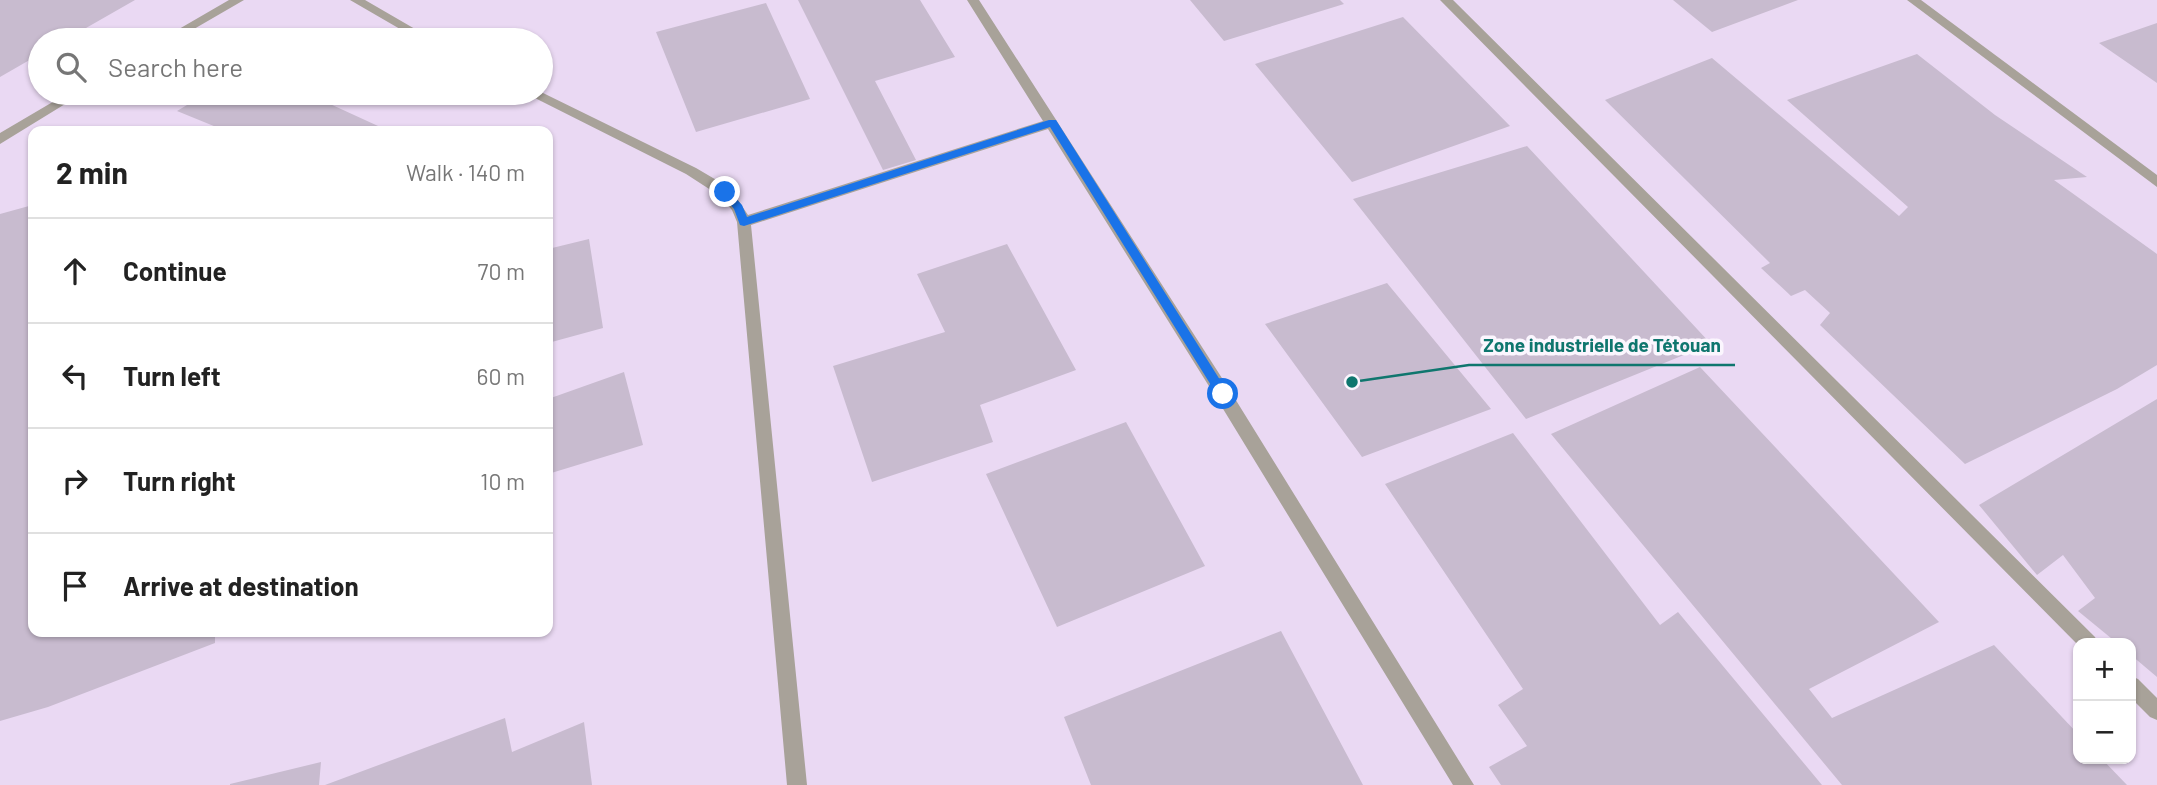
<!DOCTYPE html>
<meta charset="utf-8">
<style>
body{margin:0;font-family:Barlow,sans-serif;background:#f2f2f2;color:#222}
.controls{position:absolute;right:21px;bottom:21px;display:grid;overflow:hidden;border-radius:14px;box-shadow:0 2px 5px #0004}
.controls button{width:63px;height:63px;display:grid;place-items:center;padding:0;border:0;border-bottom:2px solid #e0e0e0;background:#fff;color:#222;font:35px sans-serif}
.stop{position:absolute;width:21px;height:21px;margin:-16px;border:5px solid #1a73e8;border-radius:50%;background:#fff}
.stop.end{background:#1a73e8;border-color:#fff;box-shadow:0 2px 7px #0008}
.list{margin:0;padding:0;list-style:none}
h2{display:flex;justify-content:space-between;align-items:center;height:91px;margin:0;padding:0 28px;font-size:30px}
h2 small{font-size:23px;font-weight:400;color:#767676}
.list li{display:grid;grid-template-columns:46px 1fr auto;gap:21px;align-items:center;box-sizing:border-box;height:105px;padding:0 28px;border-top:2px solid #e0e0e0}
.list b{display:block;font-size:26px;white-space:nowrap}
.list em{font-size:23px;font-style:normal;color:#767676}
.icon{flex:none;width:38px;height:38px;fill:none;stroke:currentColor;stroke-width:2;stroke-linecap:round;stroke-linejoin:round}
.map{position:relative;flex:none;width:2157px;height:785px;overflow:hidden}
.search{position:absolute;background:#fff;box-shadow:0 2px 5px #0004;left:28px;top:28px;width:525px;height:77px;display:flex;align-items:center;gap:18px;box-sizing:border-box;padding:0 24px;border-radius:38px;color:#767676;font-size:26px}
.panel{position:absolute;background:#fff;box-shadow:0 2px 5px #0004;left:28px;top:126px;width:525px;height:511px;border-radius:14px}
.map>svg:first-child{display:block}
</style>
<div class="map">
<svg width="2157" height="785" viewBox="0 0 2157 785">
<rect width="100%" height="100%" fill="#f2e5f9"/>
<path fill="#ead9f3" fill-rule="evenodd" d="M0 0H2157V785H0ZM40 40H541V93H40ZM33 131H548V632H33ZM2078 643H2131V759H2078Z"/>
<path fill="#c8bbcf" d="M0 0H135L65 40H40V54L0 77Z
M798 0H920L955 57 875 81 916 160 883 170Z
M1190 0H1340L1344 4 1224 41Z
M1673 0H1798L1712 32Z
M766 3 810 99 696 132 656 32Z
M1403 17 1510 126 1352 182 1255 64Z
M2157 23V83L2099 43Z
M1917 54 1995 115 2087 177 2054 180 2157 254V365L2117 389 1965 464 1820 325 1830 313 1805 290 1791 296 1761 268 1770 263 1605 100 1712 58 1899 216 1908 207 1787 100Z
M207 93H306L389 131H226L177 111Z
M1527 146 1711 344 1526 419 1353 199Z
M29 206V219L33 218V632H215V643L48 707 0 721V214Z
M589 239 603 328 548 343V249Z
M1007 244 1076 370 980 405 993 442 872 482 833 366 945 332 917 274Z
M1387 283 1491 409 1362 457 1265 324Z
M1700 367 1939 622 1809 689 1832 718 1994 645 2078 734V759H2102L2127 785H1842L1551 434Z
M624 372 643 445 548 474V399Z
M2157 399V677L2131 655V643H2117L2078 611 2095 598 2063 555 2037 575 1979 505Z
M1126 422 1205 566 1057 627 986 474Z
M1513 433 1660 625 1678 612 1822 785H1501L1489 767 1527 746 1498 705 1523 689 1385 484Z
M1281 631 1363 785H1091L1064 717Z
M505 718 512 752 584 722 592 785H325Z
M321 762 319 785H230V784Z"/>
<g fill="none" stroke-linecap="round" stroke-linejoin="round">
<path fill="#a8a299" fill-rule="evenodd" d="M229 0H244L175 40H160Z
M350 0H365L434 40H419Z
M967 0H979L1229 389 1474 785H1453L1217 399 1048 129 751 225 807 785H787L737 222 732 210 720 196 686 174 525 93 541 92 696 168 730 188 748 215 1043 121Z
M1440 0H1453L2095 637 2098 643 2078 645Z
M1907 0H1921L2157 175V187Z
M68 93H83L0 144V133Z
M2131 676 2138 679 2157 698V720L2150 717 2131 698Z"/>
</g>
<path fill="#1a73e8" d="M1049 120H1056L1227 391V398H1219L1050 127 744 226 740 225 734 209 720 192 728 190 742 205 747 217Z"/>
<path fill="none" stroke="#0f766e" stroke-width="2.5" d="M1352 382L1469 365H1735"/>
<circle fill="#0f766e" stroke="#fbf6fe" stroke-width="2.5" cx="1352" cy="382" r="7"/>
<g font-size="19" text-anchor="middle" font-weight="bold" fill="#0f766e" stroke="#fbf6fe" stroke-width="7" stroke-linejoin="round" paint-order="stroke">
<text x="1602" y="352">Zone industrielle de Tétouan</text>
</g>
</svg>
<div class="controls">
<button>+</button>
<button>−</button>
</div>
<div class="stop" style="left:1223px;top:394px"></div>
<div class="stop end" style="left:725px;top:192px"></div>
<div class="search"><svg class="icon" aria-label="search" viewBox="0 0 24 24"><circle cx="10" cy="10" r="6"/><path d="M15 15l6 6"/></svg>Search here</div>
<section class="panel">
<h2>2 min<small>Walk · 140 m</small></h2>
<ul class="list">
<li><svg class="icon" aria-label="ahead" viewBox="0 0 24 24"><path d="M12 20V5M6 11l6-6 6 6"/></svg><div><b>Continue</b></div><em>70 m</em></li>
<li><svg class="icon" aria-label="left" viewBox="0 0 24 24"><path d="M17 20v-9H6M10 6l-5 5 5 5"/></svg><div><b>Turn left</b></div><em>60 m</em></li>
<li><svg class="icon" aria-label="right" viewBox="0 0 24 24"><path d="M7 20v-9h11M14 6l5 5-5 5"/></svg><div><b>Turn right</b></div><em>10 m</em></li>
<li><svg class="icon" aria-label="arrive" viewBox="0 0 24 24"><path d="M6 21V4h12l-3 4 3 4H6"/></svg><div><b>Arrive at destination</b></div></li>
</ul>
</section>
</div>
